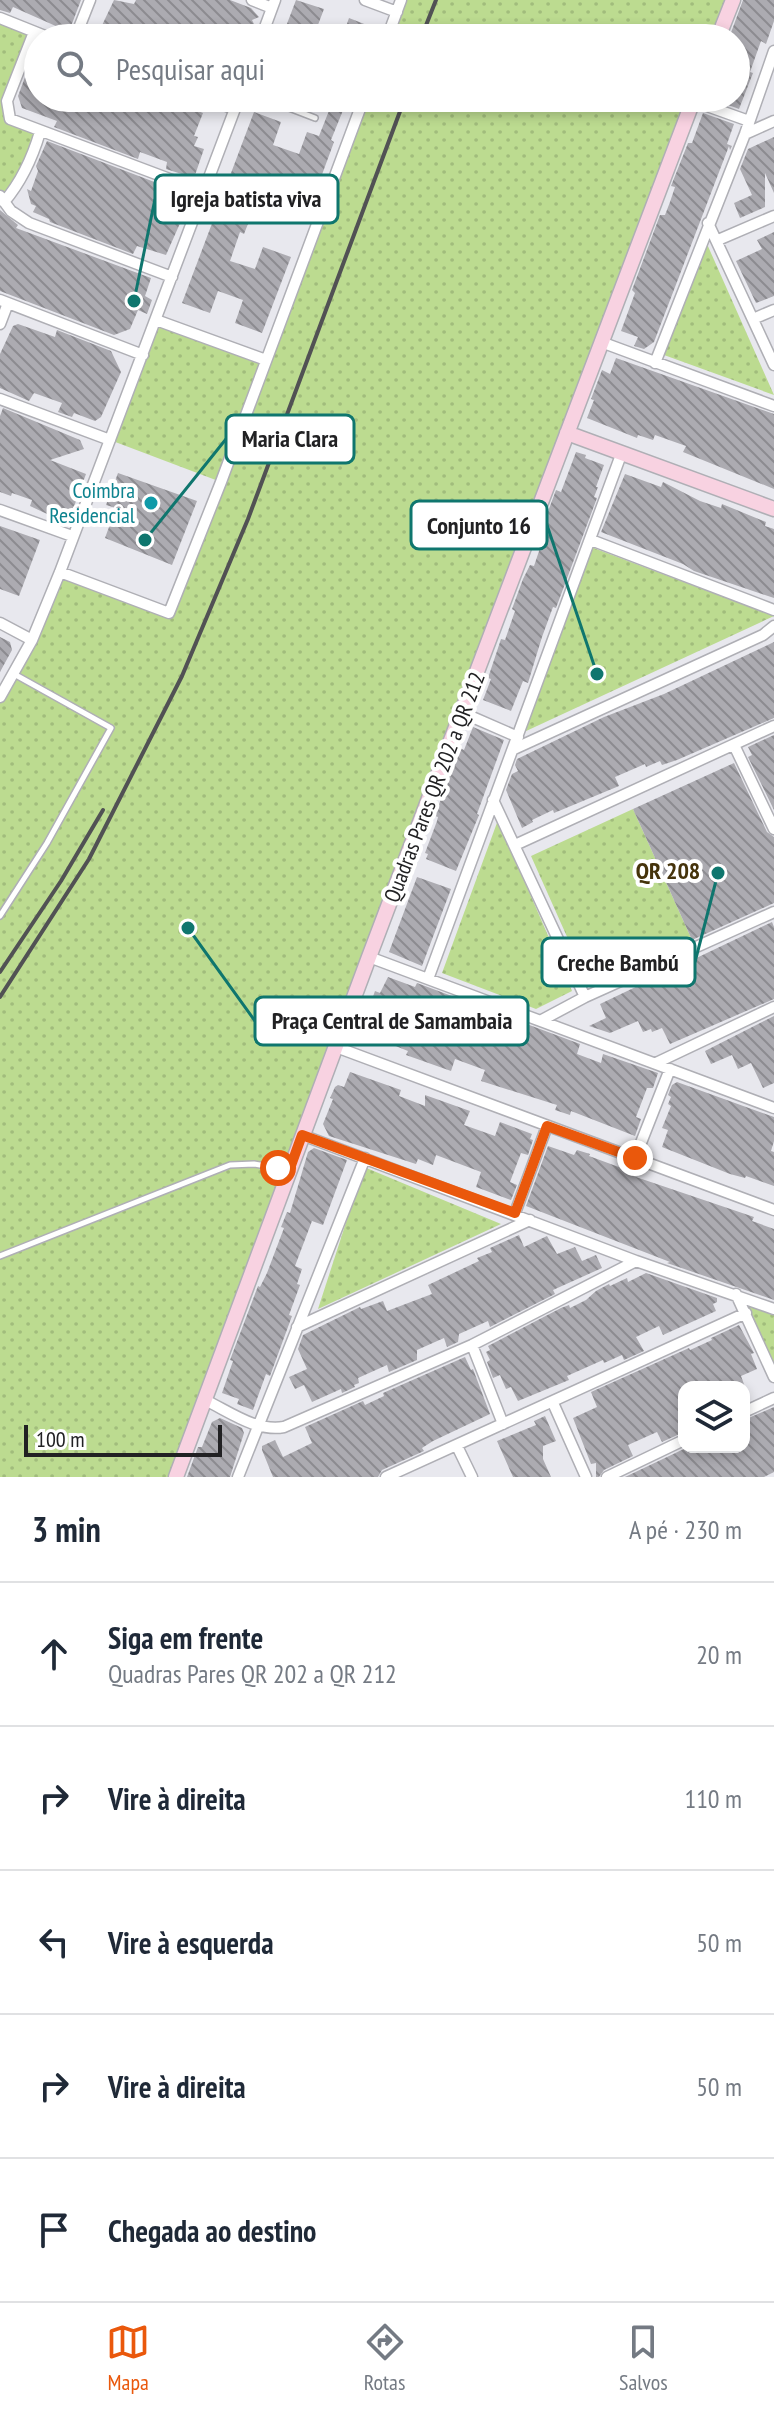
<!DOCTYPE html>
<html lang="pt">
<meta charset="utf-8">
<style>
body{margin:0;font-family:"PT Sans Narrow",sans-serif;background:#f2f2f3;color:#1f2937}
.controls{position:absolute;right:24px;bottom:24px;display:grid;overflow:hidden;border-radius:16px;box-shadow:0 4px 12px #0003}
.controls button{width:72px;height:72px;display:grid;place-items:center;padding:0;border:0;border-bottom:2px solid #e0e1e3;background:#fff;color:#1f2937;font:40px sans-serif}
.scale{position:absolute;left:24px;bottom:20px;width:198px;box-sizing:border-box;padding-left:8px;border:4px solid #212123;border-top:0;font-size:22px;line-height:28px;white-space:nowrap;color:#212123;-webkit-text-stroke:6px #fff;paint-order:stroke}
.stop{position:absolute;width:24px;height:24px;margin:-18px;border:6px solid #ea580c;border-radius:50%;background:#fff}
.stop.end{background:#ea580c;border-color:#fff;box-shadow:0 2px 8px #0008}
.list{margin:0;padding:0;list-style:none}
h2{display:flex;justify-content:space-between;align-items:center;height:104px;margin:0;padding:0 32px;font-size:34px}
h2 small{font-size:26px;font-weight:400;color:#747a83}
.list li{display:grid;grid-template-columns:52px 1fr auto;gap:24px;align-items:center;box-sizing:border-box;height:144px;padding:0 32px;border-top:2px solid #e0e1e3}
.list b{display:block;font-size:30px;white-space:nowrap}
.list p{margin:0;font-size:26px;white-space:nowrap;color:#747a83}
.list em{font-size:26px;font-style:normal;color:#747a83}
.icon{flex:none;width:44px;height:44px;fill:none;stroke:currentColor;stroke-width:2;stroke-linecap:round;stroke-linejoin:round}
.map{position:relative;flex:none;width:774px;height:1477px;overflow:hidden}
.search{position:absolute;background:#fff;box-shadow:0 4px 12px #0003;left:24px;right:24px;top:24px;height:88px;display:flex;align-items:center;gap:20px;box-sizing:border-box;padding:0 28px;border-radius:44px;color:#747a83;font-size:30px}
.sheet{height:824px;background:#fff}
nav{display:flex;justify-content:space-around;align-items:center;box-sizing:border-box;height:112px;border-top:2px solid #e0e1e3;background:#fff;font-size:22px;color:#747a83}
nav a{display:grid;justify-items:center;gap:4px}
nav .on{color:#ea580c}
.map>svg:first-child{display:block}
</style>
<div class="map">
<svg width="774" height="1477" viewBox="0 0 774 1477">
<defs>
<pattern id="grass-dots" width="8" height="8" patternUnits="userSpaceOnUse" patternTransform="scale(2)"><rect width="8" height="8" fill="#bcdb90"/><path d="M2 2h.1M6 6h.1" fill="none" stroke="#a1bc7c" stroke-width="1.8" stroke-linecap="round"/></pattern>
<pattern id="building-back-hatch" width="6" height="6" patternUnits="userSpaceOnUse" patternTransform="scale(2)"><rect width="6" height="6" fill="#acabb1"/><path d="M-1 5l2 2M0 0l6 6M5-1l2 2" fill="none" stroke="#8c8b90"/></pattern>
</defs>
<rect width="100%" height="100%" fill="#e8e8ee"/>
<path fill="url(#grass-dots)" d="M401 0H726L712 38H387Z
M0 18 34 32 6 105 10 119 40 132 4 202 0 196Z
M364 98H689L178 1477H0V697L61 572 168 612 221 482 110 440 156 320 266 359Z
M707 244 774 395 664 355Z
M591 547 774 616 524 732Z
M633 809 692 940 589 986 531 856Z
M498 820 572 991 536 1009 442 973Z
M364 1167 501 1224 318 1309Z
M740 1299 774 1312V1373Z"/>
<path fill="url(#building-back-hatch)" d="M0 0H81L70 29 67 31 13 7 10 13 0 10Z
M114 0 134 4 136 0H230L251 8 259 17 252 20 254 24 228 38H96Z
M296 0 324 9 313 38 285 29Z
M743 0H774V21L766 44 761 41 750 72 753 73 739 109 710 98H736V38H729Z
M349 18 377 29 373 38H342Z
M37 45 38 98H106L104 102 124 110 130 98H176L174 102 203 113 194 136 198 137 194 146 204 149 194 178 166 169 167 162 140 152 138 159 54 127 57 121 22 108 18 96Z
M334 98H348L331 140 334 142 306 218 278 207 286 185 261 175 251 204 255 206 244 234 240 232 230 261 255 269 263 247 291 257 262 333 235 323 243 300 218 291 210 313 182 303 254 112 281 122 273 145 299 154 307 132 319 136Z
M703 113 734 124 727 144 732 146 730 150 729 146 654 342 644 349 634 346 638 337 621 331 635 293 632 290 660 215H665L670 202 675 187 671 186 688 143H692Z
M774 137V193L765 173V207L740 218 734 203 752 195 740 169 748 149Z
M47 141 178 191 182 201 189 203 166 255 137 246 133 254 50 222 49 219 33 212 36 206 31 204 27 189 31 191 38 171 36 166Z
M0 210 18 225 16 228 151 278 145 296 152 300 147 314 138 310 130 329 114 335 0 291Z
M774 232V296L756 303 736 261 762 249 757 240Z
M18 324 55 337 57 330 111 351 121 372 101 417 95 421 74 413 72 417 58 412 62 403 34 393 29 401 0 388V354L13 326Z
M616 358 774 414V489L683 452 686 446 655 435 653 440 638 435 637 438 587 418 594 400 591 399 602 370 610 374Z
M3 408 80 440 84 449 50 460 86 474 72 512 67 517 60 520 30 506 32 500 12 493 11 496 0 492V416Z
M576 452 586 455 585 458 604 465 596 487H598L594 497 597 498 556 608 553 607 542 637 528 683 523 681 511 711 483 700 491 679 488 678 501 639 505 640 515 611 512 609 523 579 530 565 534 566 544 536 540 533 556 490 561 492Z
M118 473 197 501 172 565 105 538 116 508 106 505Z
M625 474 661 487 663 482 700 501 721 508 722 504 766 522 765 526 774 529V598L694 571 683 564 601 532Z
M0 526 40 540 19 596 0 589Z
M0 637 10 642 12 650 0 672Z
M774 642V718L677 760 662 765 660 761 646 767 645 764 615 777 619 786 554 813 553 810 532 820 533 822 522 828 506 790 512 774 518 771 515 765 517 759 604 717 664 694Z
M473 727 504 740 477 814 479 815 456 871 426 859 428 854 425 853 437 821 438 817 435 816 451 770 460 748 464 750Z
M774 735V810L748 757 752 755 748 747Z
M734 763 767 832 774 837V903L692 940 633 809Z
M417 877 451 889 422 966 389 952Z
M772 922 774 927V999L670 1044 662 1028 652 1032 651 1029 643 1032 638 1021 610 1033 589 1026 606 1018 600 1004Z
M388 977 415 987 417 983 580 1044 577 1054 601 1063 603 1054 658 1073 653 1088H647L636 1117 641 1119 635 1136 571 1111 570 1115 555 1110 557 1105 481 1081 485 1070 455 1059 451 1071 406 1055 408 1051 358 1031 368 1004 370 1005 375 991 380 993Z
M774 1016V1083L763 1088 751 1063 738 1069 732 1055 711 1064 705 1051Z
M350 1072 401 1090 399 1096 425 1106V1095L470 1111 464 1125 495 1136 500 1122 532 1134 530 1139 533 1140 528 1155 521 1153 510 1182 517 1185 511 1200 476 1187 481 1172 436 1155 433 1165 418 1159 416 1164 329 1136 323 1124 333 1099 330 1098 335 1087 338 1085 344 1087Z
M677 1082 774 1117V1141L771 1151 774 1152V1186L746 1176 745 1178 730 1174 662 1147 668 1130 662 1128 671 1106 668 1104 671 1097 668 1095 672 1085Z
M548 1146 574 1155 577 1150 590 1154 589 1156 635 1173 633 1176 754 1217 752 1221 774 1229V1300L667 1263 670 1262 526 1206Z
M314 1148 347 1160 323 1225 312 1221 295 1266 302 1269 297 1284 300 1285 289 1315 292 1316 270 1376 266 1374 253 1410 237 1404 239 1399 222 1393 233 1361 230 1360 258 1286 260 1287 267 1273 284 1228 281 1227 287 1212 290 1213 308 1152Z
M519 1235 524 1247 547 1236 557 1254 575 1247 582 1261 596 1255 602 1268 553 1290 555 1294 490 1327 488 1321 459 1334 458 1342 447 1347 444 1338 417 1350V1360L389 1372 387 1365 358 1378 359 1383 354 1385 355 1387 342 1393 341 1389 312 1402 304 1385 295 1389 289 1377 307 1369 298 1349 303 1335 360 1307 361 1309 383 1301 387 1311 432 1294 428 1285 479 1261 477 1258 492 1252 490 1248Z
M646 1273 717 1298V1302L713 1304 716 1311 663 1335 659 1326 636 1337 644 1351 624 1360 622 1355 604 1363 603 1360 567 1376 569 1380 518 1401 511 1387 506 1389 500 1375 493 1378 487 1362 490 1360 486 1352 490 1350 488 1346 561 1308 569 1305 570 1308 586 1300 596 1291 609 1284 610 1286 627 1278 628 1282Z
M739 1325 754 1353 751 1354 757 1369 741 1376 745 1387H684V1432L662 1442 657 1432 628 1445 633 1456 604 1470 599 1477H596V1463L591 1464 573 1418 597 1407 591 1392 689 1348 690 1350 712 1340 711 1338Z
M465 1357 471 1370 473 1369 490 1414 433 1441 422 1448 424 1451 382 1470 378 1477H273L262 1450V1446L275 1440 283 1457 312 1443 305 1427 363 1401 365 1405 384 1396 383 1393Z
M774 1407V1472L764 1477H625L688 1447H744V1420Z
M545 1416 556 1441 543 1446V1459L551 1477H513L497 1441 536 1425 534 1421Z
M220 1418 242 1428 244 1433 230 1477H187L198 1447H202L212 1422Z"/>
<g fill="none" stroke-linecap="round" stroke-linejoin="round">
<g stroke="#afafb5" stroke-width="8">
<path id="lane" d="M263 98 315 118
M0 916 47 843 111 728 14 674
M0 1256 230 1165 254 1164 288 1170"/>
</g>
<g stroke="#afafb5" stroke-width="13">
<path id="street" d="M252 0 272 8
M365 0 397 12
M0 18 50 38
M34 32 7 101 10 119 204 192
M75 38 90 0
M261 38 275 0
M387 38 401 0
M206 98 234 109
M693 101 749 121
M745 134 774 121
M0 196 11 211 29 223 172 277
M4 202C22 181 32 159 40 132
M708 223 774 365
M718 240 774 216
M0 300 143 355
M753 319 774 310
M156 320 266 360
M0 324 8 303
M601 342 774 406
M655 363 745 134 774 51
M0 399 110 440
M0 510 72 536
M591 540 774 610
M60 572 169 613 221 482 364 98
M0 623 32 640
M0 697 32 640 60 572 239 98
M463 713 518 737
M734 745 774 829
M514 749 763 635 774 626
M493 800 585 997
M515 845 774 726
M369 957 774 1108
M428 979 622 452
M542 1020 585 997 774 912
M336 1047 774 1210
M656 1063 774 1007
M302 1135 636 1261 774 1309
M635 1158 670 1069
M515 1213 547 1126
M736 1294 774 1377
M297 1327 530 1220
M472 1345 503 1424
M205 1400C230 1412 256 1432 284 1427L472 1345 636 1261
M553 1403 586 1477
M744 1412 774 1398
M457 1446 472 1477
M238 1477 365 1158
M386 1477 746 1313
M607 1477 684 1440"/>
</g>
<g stroke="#afafb5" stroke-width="17">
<path id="secondary" d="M718 38 733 0
M567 433 774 509
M176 1477 369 957 694 98"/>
</g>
<use href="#lane" stroke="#fff" stroke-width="5"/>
<use href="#street" stroke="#fff" stroke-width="10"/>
<use href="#secondary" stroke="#f8d2e1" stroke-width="14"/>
<path stroke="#515154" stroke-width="4" d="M421 38 436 0
M0 972 61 881 103 810
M0 997 89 859 182 676 248 519 405 98"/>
</g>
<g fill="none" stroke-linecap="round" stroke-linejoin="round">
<path stroke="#ea580c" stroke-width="10" d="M278 1168 289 1171 302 1135 515 1213 547 1126 635 1158"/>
</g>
<circle fill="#0f9aa8" stroke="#fff" stroke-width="3" cx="151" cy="503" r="8"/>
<g text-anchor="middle" stroke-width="8" stroke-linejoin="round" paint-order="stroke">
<g font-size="22" fill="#0d838f" stroke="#fff" text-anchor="end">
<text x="135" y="498">Coimbra<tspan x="135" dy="25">Residencial</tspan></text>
</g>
<g font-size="22" fill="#212123" stroke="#fff">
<text transform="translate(434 787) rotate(-69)" y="8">Quadras Pares QR 202 a QR 212</text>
</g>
<g font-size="24" font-weight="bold" fill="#45330b" stroke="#fff">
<text x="668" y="879">QR 208</text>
</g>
</g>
<path fill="none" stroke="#0f766e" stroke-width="3" d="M134 301L155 199M145 540L226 439M597 674L547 525M718 873L695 962M188 928L255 1021"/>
<g fill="#0f766e" stroke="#fff" stroke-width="3">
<circle cx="134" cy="301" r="8"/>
<circle cx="145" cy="540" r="8"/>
<circle cx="597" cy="674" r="8"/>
<circle cx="718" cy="873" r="8"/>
<circle cx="188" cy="928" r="8"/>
</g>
<g fill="#fff" stroke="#0f766e" stroke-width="3">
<rect x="155" y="175" width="183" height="48" rx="8"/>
<rect x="226" y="415" width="128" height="48" rx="8"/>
<rect x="411" y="501" width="136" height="48" rx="8"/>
<rect x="542" y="938" width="153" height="48" rx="8"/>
<rect x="255" y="997" width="273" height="48" rx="8"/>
</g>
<g font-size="24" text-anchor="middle" font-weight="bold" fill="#212123">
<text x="246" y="207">Igreja batista viva</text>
<text x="290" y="447">Maria Clara</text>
<text x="479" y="534">Conjunto 16</text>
<text x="618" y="971">Creche Bambú</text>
<text x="392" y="1029">Praça Central de Samambaia</text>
</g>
</svg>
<div class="controls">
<button><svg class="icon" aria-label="layers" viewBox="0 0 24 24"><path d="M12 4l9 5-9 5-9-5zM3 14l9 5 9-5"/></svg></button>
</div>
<div class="scale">100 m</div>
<div class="stop" style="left:278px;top:1168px"></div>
<div class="stop end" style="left:635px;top:1158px"></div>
<div class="search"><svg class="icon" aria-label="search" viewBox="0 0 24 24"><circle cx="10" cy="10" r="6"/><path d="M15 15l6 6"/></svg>Pesquisar aqui</div>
</div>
<section class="sheet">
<h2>3 min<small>A pé · 230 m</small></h2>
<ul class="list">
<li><svg class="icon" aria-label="ahead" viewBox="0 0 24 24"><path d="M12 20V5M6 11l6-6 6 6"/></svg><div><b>Siga em frente</b><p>Quadras Pares QR 202 a QR 212</p></div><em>20 m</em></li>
<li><svg class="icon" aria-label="right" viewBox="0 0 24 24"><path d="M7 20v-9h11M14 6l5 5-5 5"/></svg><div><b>Vire à direita</b></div><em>110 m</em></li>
<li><svg class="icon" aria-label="left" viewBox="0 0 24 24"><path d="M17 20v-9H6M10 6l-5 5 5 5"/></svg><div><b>Vire à esquerda</b></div><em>50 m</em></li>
<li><svg class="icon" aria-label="right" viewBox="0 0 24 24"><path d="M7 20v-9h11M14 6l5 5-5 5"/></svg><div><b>Vire à direita</b></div><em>50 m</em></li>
<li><svg class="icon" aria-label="arrive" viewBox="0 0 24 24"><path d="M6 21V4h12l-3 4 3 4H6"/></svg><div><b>Chegada ao destino</b></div></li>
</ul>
</section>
<nav>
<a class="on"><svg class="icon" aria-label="map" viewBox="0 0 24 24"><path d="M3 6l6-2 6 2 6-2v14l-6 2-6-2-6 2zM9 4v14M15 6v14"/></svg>Mapa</a>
<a><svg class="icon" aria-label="directions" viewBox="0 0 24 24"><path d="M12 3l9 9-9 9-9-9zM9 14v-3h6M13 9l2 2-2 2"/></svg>Rotas</a>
<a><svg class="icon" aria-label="saved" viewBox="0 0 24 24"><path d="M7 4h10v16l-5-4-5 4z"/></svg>Salvos</a>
</nav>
